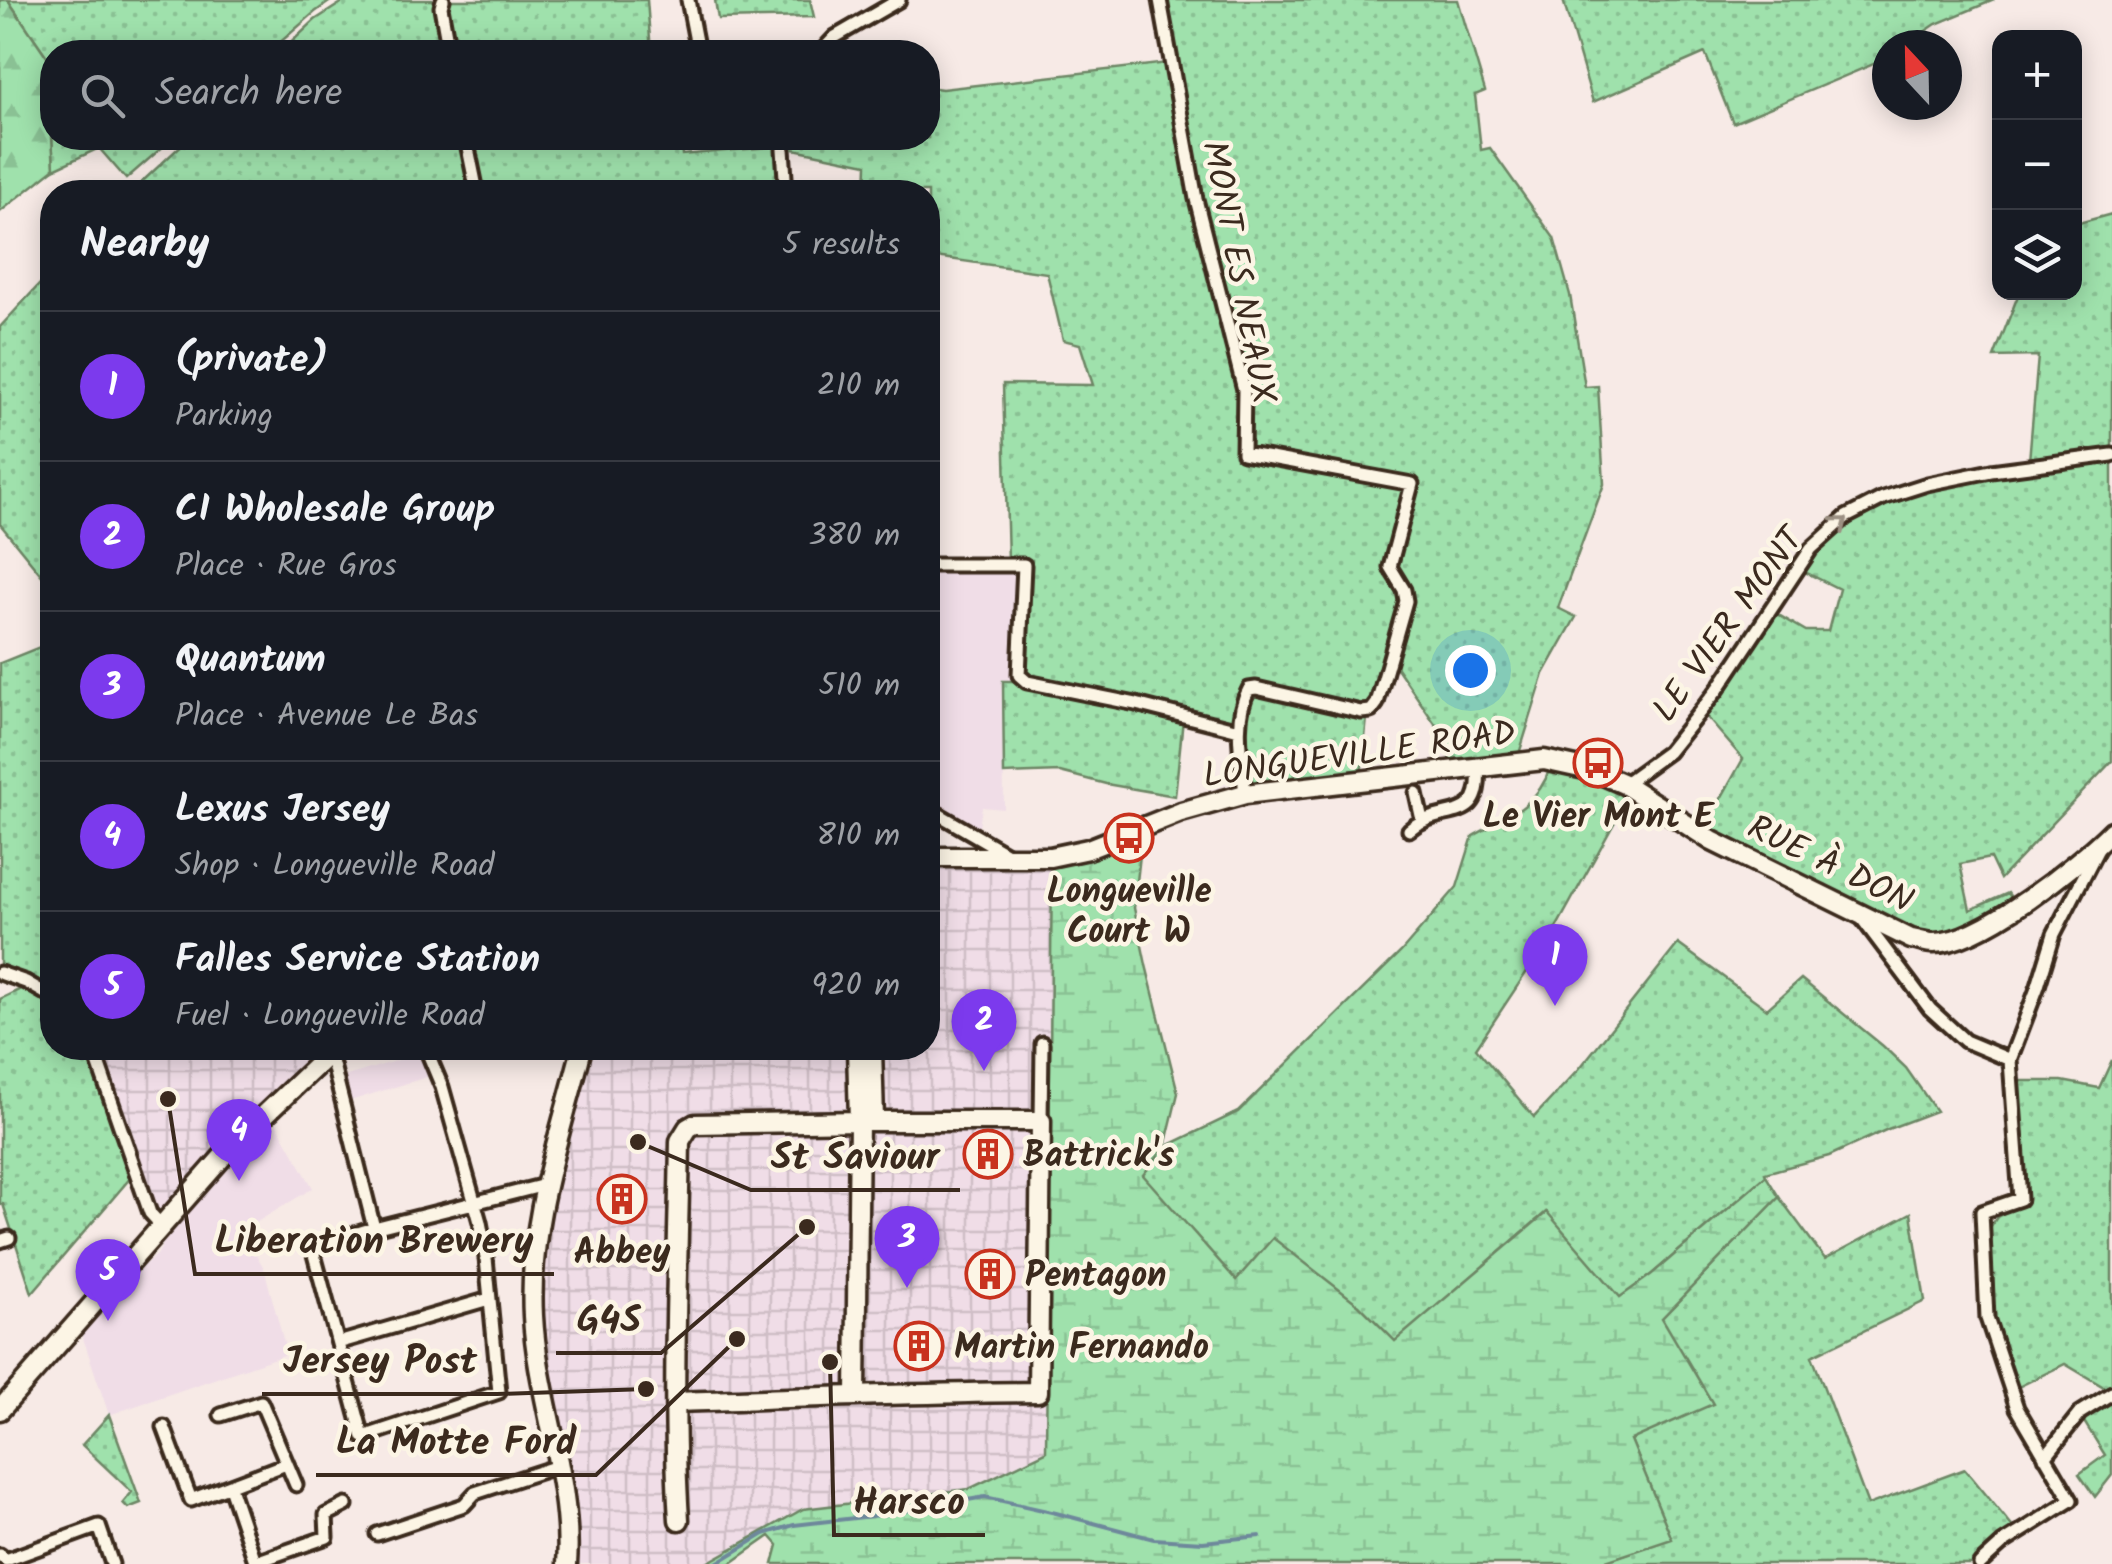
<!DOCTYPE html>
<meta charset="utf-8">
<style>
body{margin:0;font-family:Kalam,sans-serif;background:#20242c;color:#f1f3f6}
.controls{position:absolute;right:30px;top:30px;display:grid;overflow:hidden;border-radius:20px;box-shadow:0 5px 25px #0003}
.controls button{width:90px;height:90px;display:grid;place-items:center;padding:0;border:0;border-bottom:2px solid #363941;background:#171b24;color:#f1f3f6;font:50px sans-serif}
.compass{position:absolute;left:1872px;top:30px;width:90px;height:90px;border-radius:50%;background:#171b24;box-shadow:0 5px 25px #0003;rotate:338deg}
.you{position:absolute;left:1470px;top:670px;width:35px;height:35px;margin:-25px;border:8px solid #fff;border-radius:50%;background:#1a73e8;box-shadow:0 0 0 15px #1a73e833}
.badge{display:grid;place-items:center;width:65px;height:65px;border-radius:50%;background:#7c3aed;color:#fff;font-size:32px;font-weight:700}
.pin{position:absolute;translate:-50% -82px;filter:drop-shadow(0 2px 5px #0008)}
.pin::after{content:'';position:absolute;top:52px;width:35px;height:30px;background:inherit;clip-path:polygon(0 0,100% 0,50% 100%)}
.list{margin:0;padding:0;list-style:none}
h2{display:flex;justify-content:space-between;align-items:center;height:130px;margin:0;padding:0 40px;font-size:42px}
h2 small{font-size:32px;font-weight:400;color:#9ea1a6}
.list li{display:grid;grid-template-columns:65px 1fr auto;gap:30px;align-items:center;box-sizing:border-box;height:150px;padding:0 40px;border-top:2px solid #363941}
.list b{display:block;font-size:38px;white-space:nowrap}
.list p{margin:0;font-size:32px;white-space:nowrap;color:#9ea1a6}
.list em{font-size:32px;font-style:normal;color:#9ea1a6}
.icon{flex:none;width:55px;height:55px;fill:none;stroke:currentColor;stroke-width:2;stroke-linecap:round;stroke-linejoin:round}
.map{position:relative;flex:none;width:2112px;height:1564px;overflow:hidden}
.search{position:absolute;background:#171b24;box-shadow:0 5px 25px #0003;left:40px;top:40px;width:900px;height:110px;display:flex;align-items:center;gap:25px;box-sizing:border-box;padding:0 35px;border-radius:40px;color:#9ea1a6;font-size:38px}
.panel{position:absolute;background:#171b24;box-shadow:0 5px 25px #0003;left:40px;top:180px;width:900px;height:880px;border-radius:40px}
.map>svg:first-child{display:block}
</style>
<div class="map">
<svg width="2112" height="1564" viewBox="0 0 2112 1564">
<defs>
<pattern id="industrial-grid" width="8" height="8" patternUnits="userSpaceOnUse" patternTransform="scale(2.5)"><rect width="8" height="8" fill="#f0dde7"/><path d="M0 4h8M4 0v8" fill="none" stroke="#cfbec6"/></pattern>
<pattern id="grass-dots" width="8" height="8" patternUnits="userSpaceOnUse" patternTransform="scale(2.5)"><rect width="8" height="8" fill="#9fe1ac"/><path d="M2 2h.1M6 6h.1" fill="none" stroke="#8ac194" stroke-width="1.8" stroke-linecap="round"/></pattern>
<pattern id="forest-firs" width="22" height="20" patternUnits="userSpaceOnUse" patternTransform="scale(2.5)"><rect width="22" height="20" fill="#9fe1ac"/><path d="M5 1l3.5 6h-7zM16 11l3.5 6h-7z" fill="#8ac194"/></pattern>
<pattern id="wetland-marsh" width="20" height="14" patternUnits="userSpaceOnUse" patternTransform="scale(2.5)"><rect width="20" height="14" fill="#9fe1ac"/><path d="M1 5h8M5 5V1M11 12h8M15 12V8" fill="none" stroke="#8ac194"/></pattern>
</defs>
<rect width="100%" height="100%" fill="#f7eae6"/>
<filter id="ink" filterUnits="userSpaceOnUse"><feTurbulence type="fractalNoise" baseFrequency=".01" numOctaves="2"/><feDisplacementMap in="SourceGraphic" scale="20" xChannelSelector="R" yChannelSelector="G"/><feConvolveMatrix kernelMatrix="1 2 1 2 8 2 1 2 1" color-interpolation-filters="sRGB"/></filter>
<g filter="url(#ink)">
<path fill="#f0dde7" d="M928 571H1017L1014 681 1003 682 1004 809 982 807 978 834 928 802Z
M421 1053 433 1075 350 1101 344 1077Z
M274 1119 313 1188 242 1231 264 1268 287 1354 109 1415 82 1335 78 1332 128 1277 157 1255 168 1235 191 1206 246 1145Z"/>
<path fill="url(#industrial-grid)" d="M1052 863 1046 1452 969 1489 803 1509 705 1564H575L577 1545 544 1357 541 1263 552 1186 588 1048H928V865Z
M98 1048H326L171 1206 163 1209 154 1207 151 1202Z"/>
<path fill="url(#grass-dots)" stroke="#6d8665" stroke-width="2.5" d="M8 0H332L315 12 269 52H52V138H173L126 179 99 148 54 169 47 57Z
M346 0H435L444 52H281L315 20Z
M447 0H647L651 52H454Z
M715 0H810L814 17 718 19Z
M1164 0H1458L1485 91 1475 95 1481 150 1490 148 1554 238 1570 295 1585 387 1598 386 1604 484 1558 608 1576 617 1544 674 1518 757 1452 764 1438 728 1393 662C1399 644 1417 605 1410 587 1406 579 1399 576 1396 566L1420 482 1247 449V390L1194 167Z
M1563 0H1994L1936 24 1905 45H1887V57L1881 61 1733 123 1705 53 1593 102Z
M1167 63 1241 391 1236 458 1407 488 1383 573 1400 598V613L1373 699 1364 707 1246 683 1236 723 1114 694 1029 678 1021 670 1032 560H1008L1003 384 1093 385 1080 344 1063 340 1047 273 928 256V192H866L867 164 789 148 792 138H928V87L942 89Z
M189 138H460L471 192H131Z
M471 138H680L682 155 779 146 781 192H484Z
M2112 214V451L2029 461 2038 356 1994 357 2019 293 2074 292 2075 224Z
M52 271V588L0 524V327Z
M2112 462V761L2000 879 1990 858 1960 864 1970 910 2008 893 2015 903 1944 936 1916 932 1835 891 1725 842 1698 824 1709 820 1743 759 1705 715 1775 613 1806 631H1828L1839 589 1801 570C1853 499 1914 490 1997 478 2035 473 2074 467 2112 462Z
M52 642V990L0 965V663Z
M1003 681H1014L1021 686 1183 719 1175 796 1106 784 1060 772 1004 774Z
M1253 692 1367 718 1361 776 1250 787 1244 731Z
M1550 768C1571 773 1617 779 1628 798L1556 928 1476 1048 1534 1117 1579 1069 1678 944 1767 1009 1801 979 1883 1046 1906 1068 1936 1111 1888 1129 1829 1156 1765 1173 1766 1176 1652 1274 1620 1298 1546 1212 1395 1342 1359 1305 1236 1280 1142 1175 1165 1147 1238 1112 1401 952 1457 887 1473 836C1506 818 1538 806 1550 768Z
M25 987 52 1003V1048H87L132 1176 32 1293 3 1204H0V999Z
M2112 1060V1386L2109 1390 2065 1364 2014 1389 1992 1314 1988 1270 1989 1229 1997 1217 2024 1202 2017 1081H2062L2099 1088Z
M1779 1197 1825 1259 1911 1213 1925 1301 1812 1356 1868 1505 1965 1469 2015 1530 1971 1564H1597L1671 1538 1631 1440 1661 1319Z
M2112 1398V1475L2095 1497 2079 1474 2105 1455 2081 1417Z
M109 1415 141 1503 128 1508 123 1503 132 1492 82 1445Z"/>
<path fill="url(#forest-firs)" stroke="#6d8665" stroke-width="2.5" d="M0 0H8L47 57 54 169 0 212Z"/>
<path fill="url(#wetland-marsh)" stroke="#6d8665" stroke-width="2.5" d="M1142 837 1134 908 1146 965 1178 1093 1165 1147 1143 1175 1236 1280 1273 1238 1359 1305 1395 1341 1547 1212 1620 1297 1652 1274 1766 1176 1779 1197 1662 1318 1713 1404 1631 1440 1672 1539 1597 1564H773L778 1545 770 1536 730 1564H705L803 1509 969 1489 1046 1452 1052 863 1098 855Z"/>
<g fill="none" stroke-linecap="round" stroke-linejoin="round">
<path stroke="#6e889b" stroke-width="4" d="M715 1564 764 1534 794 1525 881 1515 985 1497 1056 1513 1154 1539 1203 1542 1260 1536"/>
<g stroke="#3b2a1e" stroke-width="19">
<path id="street" d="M443 0 441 7 449 52
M688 0 698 52
M1160 0 1196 199 1244 390 1243 453 1412 484 1390 567 1404 590 1406 601 1377 703 1371 711 1361 712 1256 688 1249 689C1232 719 1242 761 1245 794
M821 52 835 37 899 0
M466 138 477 192
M786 138 783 149 786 192
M928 565H1024L1019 675 1027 682 1136 704 1239 730
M1624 784 1668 752 1718 689 1811 549 1846 517 1883 498 1927 484 1991 471 2112 455
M1416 793 1422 820
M928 808 1009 855
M1409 830C1442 802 1483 828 1478 768
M1863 920 1930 1009 1965 1041 2010 1060 2020 1199 1982 1212 1987 1318 2017 1408 2071 1500 2003 1543 1980 1564
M0 973 26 982 52 997
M93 1048 150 1213 162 1226
M330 1053 374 1228 312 1247 363 1437 499 1392 485 1248 480 1222 442 1087 427 1051 423 1048
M2010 1060 2038 986 2054 934 2099 847
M1041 1121 1042 1043
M374 1228 545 1185
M0 1241 9 1238
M338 1343 489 1299
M221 1415 261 1402 296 1485
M164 1427 191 1500 286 1464
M2045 1457 2080 1413 2112 1393
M230 1487 256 1564
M377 1534 464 1505 475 1493 558 1466
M0 1555 6 1560 99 1526 112 1564
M256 1562 327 1537 326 1515 346 1505"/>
</g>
<g stroke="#3b2a1e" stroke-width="25">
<path id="secondary" d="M872 1048 874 1120
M676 1402C797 1398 917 1393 1038 1392L1041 1121H859L856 1395
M679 1520C671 1395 678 1267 680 1141L688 1128 695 1124 859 1121 857 1048
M567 1564C573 1484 537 1396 533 1316 528 1223 560 1136 582 1048"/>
</g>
<g stroke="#3b2a1e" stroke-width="25">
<path id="primary" d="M928 857H1050L1088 849 1181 812 1245 794 1544 760 1594 771 1624 784 1712 841 1911 939C1918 940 1927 943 1934 943 1981 943 2079 864 2112 831
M0 1410 232 1146 335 1048"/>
</g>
<use href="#street" stroke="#fcf5e5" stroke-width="11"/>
<use href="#secondary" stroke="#fcf5e5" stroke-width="18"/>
<use href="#primary" stroke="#fcf5e5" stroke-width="18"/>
</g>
<defs><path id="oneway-chevron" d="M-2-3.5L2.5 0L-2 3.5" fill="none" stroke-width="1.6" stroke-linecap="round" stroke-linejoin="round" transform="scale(2.5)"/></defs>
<use stroke="#9c9082" href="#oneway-chevron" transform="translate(1841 523) rotate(-38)"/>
</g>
<defs>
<g id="bus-ring" transform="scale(2.5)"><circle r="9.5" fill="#fcf5e5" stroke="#c8321e" stroke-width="1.5"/><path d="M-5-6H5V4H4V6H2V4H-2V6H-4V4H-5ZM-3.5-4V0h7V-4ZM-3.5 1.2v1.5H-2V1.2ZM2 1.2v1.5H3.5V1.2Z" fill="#c8321e"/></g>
<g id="building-ring" transform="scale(2.5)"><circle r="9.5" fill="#fcf5e5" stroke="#c8321e" stroke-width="1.5"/><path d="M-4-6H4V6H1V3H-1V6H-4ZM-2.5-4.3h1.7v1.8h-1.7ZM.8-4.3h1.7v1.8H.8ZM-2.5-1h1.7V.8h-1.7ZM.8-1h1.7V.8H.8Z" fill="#c8321e"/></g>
</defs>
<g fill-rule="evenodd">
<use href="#bus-ring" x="1598" y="763"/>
<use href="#bus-ring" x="1129" y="838"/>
<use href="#building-ring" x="988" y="1154"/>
<use href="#building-ring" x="622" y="1199"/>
<use href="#building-ring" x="990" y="1274"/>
<use href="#building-ring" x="919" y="1346"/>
</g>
<g text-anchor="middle" stroke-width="9" stroke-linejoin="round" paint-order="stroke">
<g font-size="35" fill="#3b2a1e" stroke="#fcf5e5">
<text transform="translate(1240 272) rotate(79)" y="12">MONT ES NEAUX</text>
<text transform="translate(1727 624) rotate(-54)" y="12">LE VIER MONT</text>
<text transform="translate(1359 753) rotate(-8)" y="12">LONGUEVILLE ROAD</text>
<text transform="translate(1831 863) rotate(26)" y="12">RUE À DON</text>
</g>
<g font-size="35" font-weight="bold" fill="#3b2a1e" stroke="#fcf5e5">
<text x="1598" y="827">Le Vier Mont E</text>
<text x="1129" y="902">Longueville<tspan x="1129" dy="40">Court W</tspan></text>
<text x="1023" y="1166" text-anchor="start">Battrick's</text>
<text x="622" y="1263">Abbey</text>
<text x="1025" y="1286" text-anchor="start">Pentagon</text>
<text x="954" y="1358" text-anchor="start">Martin Fernando</text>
</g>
</g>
<path fill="none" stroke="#3b2a1e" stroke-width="4" d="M638 1142L751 1190H960M168 1099L195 1274H554M807 1227L661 1353H556M646 1389L497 1394H262M737 1339L596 1475H316M830 1362L834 1535H985"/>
<g fill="#3b2a1e" stroke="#fcf5e5" stroke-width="4">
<circle cx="638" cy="1142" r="10"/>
<circle cx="168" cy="1099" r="10"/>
<circle cx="807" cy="1227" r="10"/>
<circle cx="646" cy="1389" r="10"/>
<circle cx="737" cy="1339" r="10"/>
<circle cx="830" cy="1362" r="10"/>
</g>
<g font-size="38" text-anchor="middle" font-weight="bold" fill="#3b2a1e" stroke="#fcf5e5" stroke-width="9" stroke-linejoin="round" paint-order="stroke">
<text x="855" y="1169">St Saviour</text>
<text x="374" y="1253">Liberation Brewery</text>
<text x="609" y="1332">G4S</text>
<text x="380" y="1373">Jersey Post</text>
<text x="456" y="1454">La Motte Ford</text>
<text x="909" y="1514">Harsco</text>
</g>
</svg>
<div class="controls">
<button>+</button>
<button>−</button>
<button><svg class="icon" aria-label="layers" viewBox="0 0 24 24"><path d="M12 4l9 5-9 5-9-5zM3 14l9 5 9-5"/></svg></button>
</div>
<svg class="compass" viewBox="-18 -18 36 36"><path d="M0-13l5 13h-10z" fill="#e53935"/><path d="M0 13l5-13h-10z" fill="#9ea1a6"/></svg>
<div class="you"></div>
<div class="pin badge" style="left:1555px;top:1006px">1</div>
<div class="pin badge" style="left:984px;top:1071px">2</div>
<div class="pin badge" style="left:907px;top:1288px">3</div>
<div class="pin badge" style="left:239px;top:1181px">4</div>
<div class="pin badge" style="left:108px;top:1321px">5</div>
<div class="search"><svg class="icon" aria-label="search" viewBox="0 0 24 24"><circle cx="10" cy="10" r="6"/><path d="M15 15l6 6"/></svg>Search here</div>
<section class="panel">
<h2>Nearby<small>5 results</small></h2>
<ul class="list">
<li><span class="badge">1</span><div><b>(private)</b><p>Parking</p></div><em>210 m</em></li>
<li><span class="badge">2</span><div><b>CI Wholesale Group</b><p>Place · Rue Gros</p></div><em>380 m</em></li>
<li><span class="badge">3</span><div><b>Quantum</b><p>Place · Avenue Le Bas</p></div><em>510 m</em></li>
<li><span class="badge">4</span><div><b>Lexus Jersey</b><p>Shop · Longueville Road</p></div><em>810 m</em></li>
<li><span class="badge">5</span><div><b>Falles Service Station</b><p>Fuel · Longueville Road</p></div><em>920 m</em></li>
</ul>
</section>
</div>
